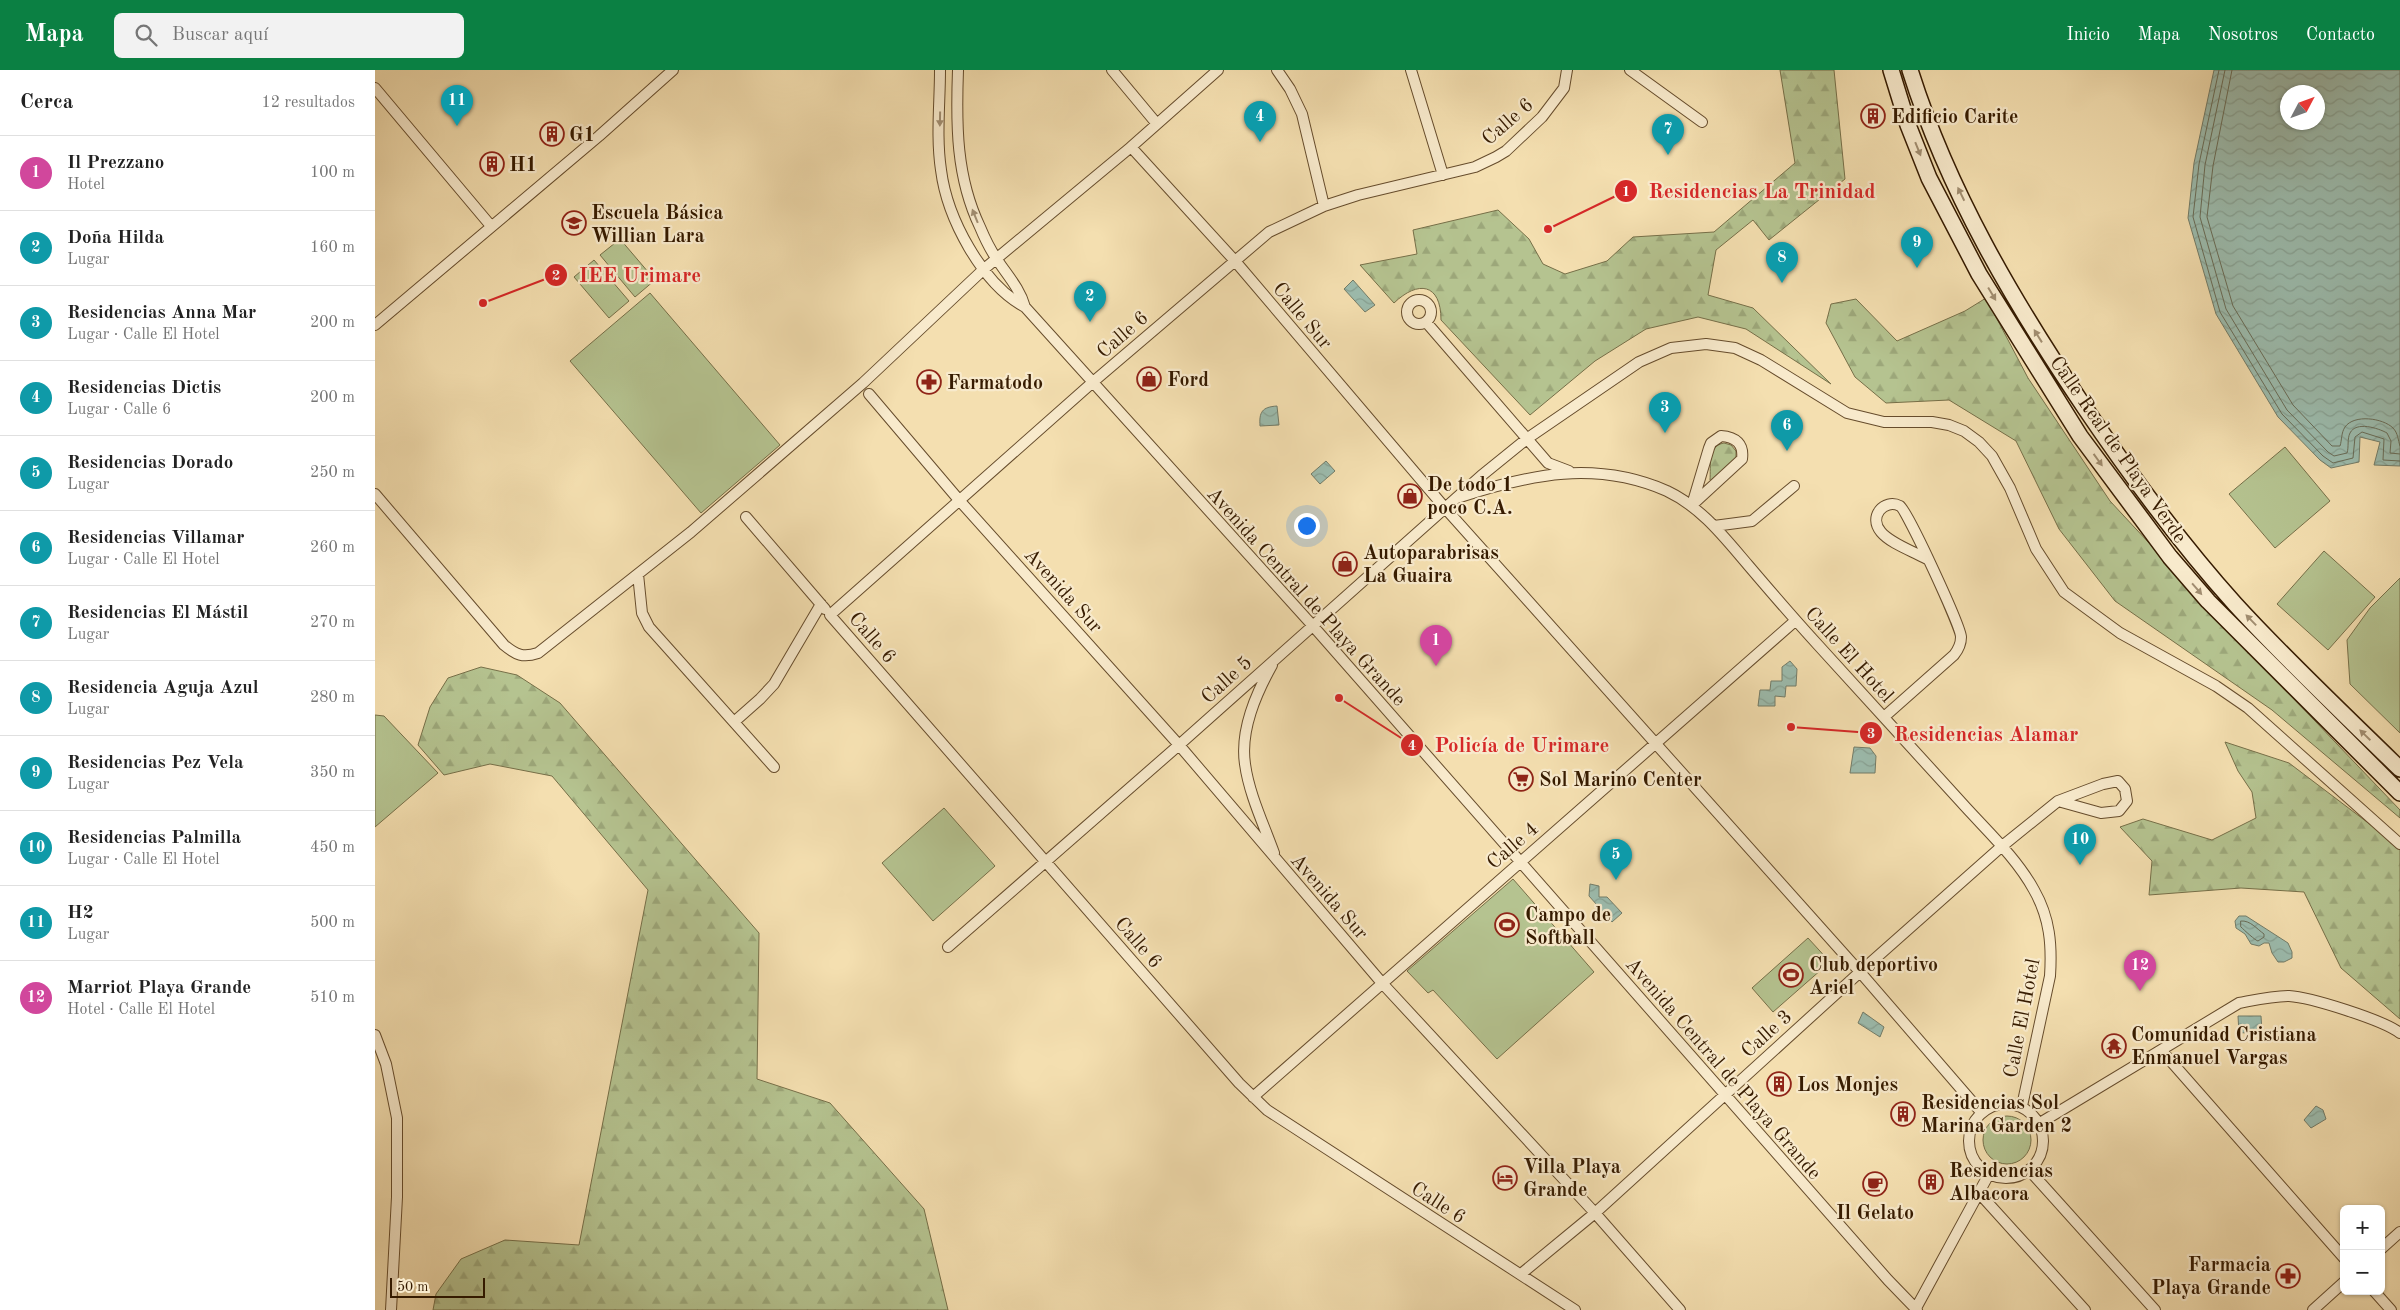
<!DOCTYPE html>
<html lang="es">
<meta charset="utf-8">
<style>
body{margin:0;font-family:"Old Standard TT",serif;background:#f2f2f2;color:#222}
.controls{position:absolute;right:15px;bottom:15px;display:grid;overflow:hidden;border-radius:8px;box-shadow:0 1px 4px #0004}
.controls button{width:45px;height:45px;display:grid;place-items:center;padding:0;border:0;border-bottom:1px solid #e0e0e0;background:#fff;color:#222;font:25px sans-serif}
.compass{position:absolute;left:1905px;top:15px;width:45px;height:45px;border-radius:50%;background:#fff;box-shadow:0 1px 4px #0004;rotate:49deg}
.scale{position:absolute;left:15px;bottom:12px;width:95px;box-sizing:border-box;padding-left:5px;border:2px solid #361b00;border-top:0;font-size:14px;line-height:18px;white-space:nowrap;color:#361b00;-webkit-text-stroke:4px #f8eacc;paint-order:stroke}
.you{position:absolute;left:931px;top:455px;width:18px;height:18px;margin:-12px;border:4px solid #fff;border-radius:50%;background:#1a73e8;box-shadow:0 0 0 8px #1a73e833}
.badge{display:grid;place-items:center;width:32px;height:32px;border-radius:50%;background:#0b8043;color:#fff;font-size:16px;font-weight:700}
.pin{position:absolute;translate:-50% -41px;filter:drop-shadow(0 1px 2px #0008)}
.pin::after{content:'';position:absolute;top:26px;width:18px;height:15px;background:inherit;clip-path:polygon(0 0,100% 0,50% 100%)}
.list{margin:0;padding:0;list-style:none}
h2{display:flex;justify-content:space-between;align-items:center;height:65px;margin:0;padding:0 20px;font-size:21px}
h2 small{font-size:16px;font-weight:400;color:#767676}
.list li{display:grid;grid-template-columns:32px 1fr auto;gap:15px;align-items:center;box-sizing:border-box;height:75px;padding:0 20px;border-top:1px solid #e0e0e0}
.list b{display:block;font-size:19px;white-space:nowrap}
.list p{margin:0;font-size:16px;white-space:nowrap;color:#767676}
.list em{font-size:16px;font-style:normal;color:#767676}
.icon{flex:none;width:28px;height:28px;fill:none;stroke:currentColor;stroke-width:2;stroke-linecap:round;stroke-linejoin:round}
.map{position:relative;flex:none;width:2025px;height:1240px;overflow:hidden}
header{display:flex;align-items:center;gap:30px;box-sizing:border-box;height:70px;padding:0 25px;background:#0b8043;color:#fff}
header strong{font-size:24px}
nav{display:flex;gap:28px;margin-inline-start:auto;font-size:18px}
.search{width:350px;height:45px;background:#f2f2f2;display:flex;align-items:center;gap:12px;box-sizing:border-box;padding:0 18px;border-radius:8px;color:#767676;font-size:19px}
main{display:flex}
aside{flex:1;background:#fff}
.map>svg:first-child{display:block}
</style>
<header>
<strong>Mapa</strong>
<div class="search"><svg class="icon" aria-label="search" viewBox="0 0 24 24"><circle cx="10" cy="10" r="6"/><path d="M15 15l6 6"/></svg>Buscar aquí</div>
<nav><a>Inicio</a><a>Mapa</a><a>Nosotros</a><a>Contacto</a></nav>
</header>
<main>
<aside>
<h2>Cerca<small>12 resultados</small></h2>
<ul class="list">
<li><span class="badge" style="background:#d1479c">1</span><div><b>Il Prezzano</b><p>Hotel</p></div><em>100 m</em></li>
<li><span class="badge" style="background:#0f9aa8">2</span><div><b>Doña Hilda</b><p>Lugar</p></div><em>160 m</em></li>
<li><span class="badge" style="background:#0f9aa8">3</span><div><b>Residencias Anna Mar</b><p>Lugar · Calle El Hotel</p></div><em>200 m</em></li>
<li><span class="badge" style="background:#0f9aa8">4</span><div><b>Residencias Dictis</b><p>Lugar · Calle 6</p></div><em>200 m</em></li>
<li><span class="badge" style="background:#0f9aa8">5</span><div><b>Residencias Dorado</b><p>Lugar</p></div><em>250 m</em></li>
<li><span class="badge" style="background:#0f9aa8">6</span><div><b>Residencias Villamar</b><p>Lugar · Calle El Hotel</p></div><em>260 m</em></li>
<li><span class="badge" style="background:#0f9aa8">7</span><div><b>Residencias El Mástil</b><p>Lugar</p></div><em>270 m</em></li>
<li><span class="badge" style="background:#0f9aa8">8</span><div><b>Residencia Aguja Azul</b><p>Lugar</p></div><em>280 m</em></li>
<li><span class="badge" style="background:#0f9aa8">9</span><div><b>Residencias Pez Vela</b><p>Lugar</p></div><em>350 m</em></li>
<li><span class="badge" style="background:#0f9aa8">10</span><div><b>Residencias Palmilla</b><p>Lugar · Calle El Hotel</p></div><em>450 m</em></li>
<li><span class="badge" style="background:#0f9aa8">11</span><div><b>H2</b><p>Lugar</p></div><em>500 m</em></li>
<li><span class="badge" style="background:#d1479c">12</span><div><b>Marriot Playa Grande</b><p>Hotel · Calle El Hotel</p></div><em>510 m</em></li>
</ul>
</aside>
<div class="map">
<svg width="2025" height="1240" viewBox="0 0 2025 1240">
<defs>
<pattern id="forest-firs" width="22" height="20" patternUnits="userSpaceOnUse" patternTransform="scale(1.25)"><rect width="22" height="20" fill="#b5c390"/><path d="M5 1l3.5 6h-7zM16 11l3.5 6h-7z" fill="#9ca77a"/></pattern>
<pattern id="water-waves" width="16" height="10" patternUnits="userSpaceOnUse" patternTransform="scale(1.25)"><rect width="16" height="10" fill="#9cbcae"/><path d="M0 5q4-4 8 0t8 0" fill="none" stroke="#87a194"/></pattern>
</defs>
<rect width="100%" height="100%" fill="#f4dfb0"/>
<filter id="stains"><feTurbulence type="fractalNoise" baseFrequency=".004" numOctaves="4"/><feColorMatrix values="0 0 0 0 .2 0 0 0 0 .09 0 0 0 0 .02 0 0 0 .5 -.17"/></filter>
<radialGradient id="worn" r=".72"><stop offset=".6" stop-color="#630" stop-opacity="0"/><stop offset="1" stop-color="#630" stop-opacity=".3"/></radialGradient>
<path fill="#b5c390" stroke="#766f48" d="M245 169 280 210 260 227 225 185Z
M219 190 254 231 234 248 199 207Z
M275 223 405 375 326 443 195 291Z
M1910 377 1955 431 1900 478 1854 424Z
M1949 481 2000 527 1953 580 1902 534Z
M2025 508V663L1975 614 1972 570 1995 538Z
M0 645 9 646 63 703 0 757Z
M569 738 620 796 558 851 507 793Z
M1138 809 1219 902 1122 989 1058 920 1053 923 1032 901Z
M1433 868 1455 892 1398 942 1377 918Z
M1608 1070a24 24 0 1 1 48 0a24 24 0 1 1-48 0Z"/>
<path fill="url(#forest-firs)" stroke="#766f48" d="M1405 0H1459L1470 109 1394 170 1378 150 1341 180 1333 225 1378 238 1456 314 1371 259 1323 247 1271 259 1220 291 1155 345 1066 250C1066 213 1043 210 1019 233L985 195 1042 184 1038 160 1123 140 1154 169 1168 194 1190 204 1232 191 1258 167 1339 162 1420 93Z
M1611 228 1653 308 1735 431 1919 629 2025 740V748L1897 640 1740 531 1684 459 1641 371 1574 330 1511 333 1480 307 1451 253 1456 234 1481 229 1522 271 1590 241Z
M1349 373 1356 375 1361 381V392L1338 412 1335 410C1336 396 1332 376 1349 373Z
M106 597 142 605 185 633 384 863 382 1009 455 1033 549 1139 573 1240H58L61 1224 86 1189 130 1170 204 1175 273 820 177 706 115 694 69 705 43 675 55 637 73 608Z
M1850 672 1914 693 2025 777V949L1966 898 1929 822 1866 818 1774 825 1777 791 1745 757 1768 749 1837 770 1881 748 1877 722 1863 701Z"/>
<path fill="url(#water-waves)" stroke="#737c68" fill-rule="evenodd" d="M1839 0H2025V396L1999 395 2005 372 1985 367 1984 392 1956 398 1945 390 1903 347 1841 244 1813 148 1819 93ZM1912 22H1942V52H1912Z
M978 210 1000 235 990 242 969 219Z
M902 336 904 355 885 356C884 342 887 337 902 336Z
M951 391 960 401 945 414 936 404Z
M1415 591 1422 599 1421 616H1411L1410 627 1400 626V636H1383L1385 620H1395L1396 611H1407V597Z
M1479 677 1495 678 1501 686 1500 703H1475Z
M1215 814 1224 816V827H1232L1247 843 1237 852 1214 826Z
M1864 846H1871L1913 873 1917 882V888L1909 892H1903L1897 883 1894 873H1889L1884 876 1876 874 1870 864 1861 858 1860 851Z
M1488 942 1509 957 1505 967 1483 953Z
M1863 946H1886L1887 962 1864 963Z
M1941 1036 1948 1040 1951 1049 1936 1058 1929 1050Z"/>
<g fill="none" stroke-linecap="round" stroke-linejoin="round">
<path stroke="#696c57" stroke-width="1" d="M1844 0 1824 94 1818 147 1845 242 1907 344 1948 386 1958 393 1978 388 1980 367 1987 362 2009 369 2008 390 2025 391
M1850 0 1830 95 1825 147 1851 239 1912 340 1953 382 1959 386 1972 383C1974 377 1972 369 1975 363 1981 351 2003 358 2012 363L2016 371 2015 383 2025 384
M1857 0 1838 96 1832 147 1858 236 1918 335 1957 376H1965C1967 370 1966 363 1970 357 1979 344 2008 348 2018 358 2023 363 2023 370 2025 376
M1866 851C1875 850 1882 859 1889 864V867L1883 871C1881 871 1869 860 1866 857Z"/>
<g stroke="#664c2c" stroke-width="12">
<path id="street" d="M565 0C565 33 561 67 566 100 572 148 607 214 650 237
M583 0C581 54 581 107 605 157 610 169 616 181 623 191 633 206 645 219 650 237L938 556 1513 1210 1542 1240
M737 0 782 54
M902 0 915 19 927 44 949 136
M1036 0 1068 105
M1192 0 1189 18 1167 47 1131 81 1121 87 1100 97 983 125 949 136 894 162 718 312 455 545 864 1013 892 1040 1200 1240
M1255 0 1327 52
M0 18 116 156
M756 77 860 191 1070 438 1485 902 1606 1042
M1032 242a12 12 0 1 1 24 0a12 12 0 1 1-24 0Z
M1051 252 1173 393 1194 401
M0 255 224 66 298 0
M494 324 584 430 804 675 1007 913 1220 1143 1305 1240
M1346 366C1361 367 1369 374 1367 389L1317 435 1334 378 1336 373Z
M0 424 129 575C141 585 148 588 163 583L316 462 488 313 609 199 756 77 843 0
M1085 427C1156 404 1221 390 1292 421 1326 437 1349 467 1373 495 1396 522 1419 549 1443 575 1491 627 1538 680 1586 732 1611 760 1641 787 1659 820 1675 848 1677 875 1675 906L1647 1036
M371 447 450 539
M1339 456 1377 451 1419 416
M263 504 267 543 274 557 399 697
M897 595C881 624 865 660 870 694 874 724 889 755 899 783
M1509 647 1579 585C1583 580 1586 574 1586 567 1586 557 1532 440 1525 436 1509 428 1493 447 1506 462 1516 474 1538 481 1552 489
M359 652 385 629 399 614 446 534
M573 877 804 675 1106 406 1153 368 1264 292 1296 278 1331 274 1360 278 1386 290 1472 343 1509 352H1557L1574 355 1589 361 1604 372 1617 386 1635 418 1661 479 1689 522 1745 563 1841 616 1873 638 2025 774
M0 965 11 994 22 1048V1127L16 1240
M1786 980 1969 1188
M878 1027 1420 551
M1594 1071a37 37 0 1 1 74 0a37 37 0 1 1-74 0Z
M1665 1053 1864 933C1880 930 1897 926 1914 926 1935 927 2008 950 2025 963
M1655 1101 1780 1240
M1604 1123 1710 1240
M2006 1179 2025 1162
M1146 1204 1220 1143 1485 902 1626 777 1683 731 1728 714 1743 711 1750 719 1752 731 1744 741 1726 743 1683 731
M1999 1221 2016 1240
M1540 1240 1614 1104
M1938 1240 1969 1212"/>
</g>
<g stroke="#361b00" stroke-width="18">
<path id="secondary" d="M1516 0 1533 55 1554 108 1604 204 1705 366 1795 487 1833 531 2025 723
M1535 0C1573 121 1639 233 1710 338 1756 406 1805 473 1860 534 1912 591 1970 645 2025 699"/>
</g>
<use href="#street" stroke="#f8eacc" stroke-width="10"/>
<use href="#secondary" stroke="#f8eacc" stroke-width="15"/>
</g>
<defs><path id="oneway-solid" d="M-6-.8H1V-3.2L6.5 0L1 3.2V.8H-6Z" transform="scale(1.25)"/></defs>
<g fill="#a18d70">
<use href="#oneway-solid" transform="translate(565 49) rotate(91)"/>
<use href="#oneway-solid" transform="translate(1543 79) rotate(68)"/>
<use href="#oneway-solid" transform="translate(1586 124) rotate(-116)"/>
<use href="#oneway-solid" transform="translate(600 146) rotate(-112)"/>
<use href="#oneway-solid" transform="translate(1617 224) rotate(59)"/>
<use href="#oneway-solid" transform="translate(1663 266) rotate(-122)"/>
<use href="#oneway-solid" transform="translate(1723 390) rotate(54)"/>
<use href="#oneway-solid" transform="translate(1822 519) rotate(49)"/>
<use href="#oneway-solid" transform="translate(1876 550) rotate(-134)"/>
<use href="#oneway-solid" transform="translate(1990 665) rotate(-136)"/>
</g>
<defs>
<g id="building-ring" transform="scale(1.25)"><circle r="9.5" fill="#f8eacc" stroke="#8f2418" stroke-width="1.5"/><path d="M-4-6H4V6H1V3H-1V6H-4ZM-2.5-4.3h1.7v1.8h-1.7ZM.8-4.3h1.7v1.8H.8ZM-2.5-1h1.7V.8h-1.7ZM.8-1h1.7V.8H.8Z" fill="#8f2418"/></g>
<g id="school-ring" transform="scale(1.25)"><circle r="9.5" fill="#f8eacc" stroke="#8f2418" stroke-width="1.5"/><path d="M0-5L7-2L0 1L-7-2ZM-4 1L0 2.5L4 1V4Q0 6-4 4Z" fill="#8f2418"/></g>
<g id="shop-ring" transform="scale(1.25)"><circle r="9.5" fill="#f8eacc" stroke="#8f2418" stroke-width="1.5"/><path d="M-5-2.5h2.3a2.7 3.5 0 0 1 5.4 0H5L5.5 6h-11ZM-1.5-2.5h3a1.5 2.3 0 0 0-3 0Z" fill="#8f2418"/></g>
<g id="pharmacy-ring" transform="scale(1.25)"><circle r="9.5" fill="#f8eacc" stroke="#8f2418" stroke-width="1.5"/><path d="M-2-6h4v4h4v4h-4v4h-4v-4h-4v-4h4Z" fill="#8f2418"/></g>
<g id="supermarket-ring" transform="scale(1.25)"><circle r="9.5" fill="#f8eacc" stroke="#8f2418" stroke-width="1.5"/><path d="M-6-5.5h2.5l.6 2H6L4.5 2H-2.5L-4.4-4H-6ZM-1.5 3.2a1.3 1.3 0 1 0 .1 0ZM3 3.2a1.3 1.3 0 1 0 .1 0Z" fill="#8f2418"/></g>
<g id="stadium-ring" transform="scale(1.25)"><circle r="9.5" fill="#f8eacc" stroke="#8f2418" stroke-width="1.5"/><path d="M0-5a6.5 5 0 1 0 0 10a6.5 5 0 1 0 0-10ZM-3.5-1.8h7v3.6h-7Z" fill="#8f2418"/></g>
<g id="temple-ring" transform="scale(1.25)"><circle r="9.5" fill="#f8eacc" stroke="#8f2418" stroke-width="1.5"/><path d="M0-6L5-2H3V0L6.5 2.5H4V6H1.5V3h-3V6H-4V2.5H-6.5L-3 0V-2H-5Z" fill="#8f2418"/></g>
<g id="hotel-ring" transform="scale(1.25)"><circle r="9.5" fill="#f8eacc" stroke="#8f2418" stroke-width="1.5"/><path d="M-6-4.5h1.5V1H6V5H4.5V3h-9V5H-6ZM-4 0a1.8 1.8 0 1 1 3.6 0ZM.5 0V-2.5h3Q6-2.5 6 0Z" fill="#8f2418"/></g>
<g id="cafe-ring" transform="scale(1.25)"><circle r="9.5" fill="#f8eacc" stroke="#8f2418" stroke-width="1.5"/><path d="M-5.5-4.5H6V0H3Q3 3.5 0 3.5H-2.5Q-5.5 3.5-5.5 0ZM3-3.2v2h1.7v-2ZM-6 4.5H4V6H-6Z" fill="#8f2418"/></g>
</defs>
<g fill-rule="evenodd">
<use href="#building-ring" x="1498" y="46"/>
<use href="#building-ring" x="177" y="64"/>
<use href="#building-ring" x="117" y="94"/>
<use href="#school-ring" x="199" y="153"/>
<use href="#shop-ring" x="774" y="309"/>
<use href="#pharmacy-ring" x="554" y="312"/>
<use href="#shop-ring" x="1035" y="426"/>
<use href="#shop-ring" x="970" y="494"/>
<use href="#supermarket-ring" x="1146" y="709"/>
<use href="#stadium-ring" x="1132" y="855"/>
<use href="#stadium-ring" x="1416" y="905"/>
<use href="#temple-ring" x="1739" y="976"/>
<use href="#building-ring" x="1404" y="1014"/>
<use href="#building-ring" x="1528" y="1044"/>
<use href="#hotel-ring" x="1130" y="1108"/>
<use href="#building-ring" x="1556" y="1112"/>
<use href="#cafe-ring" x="1500" y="1114"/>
<use href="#pharmacy-ring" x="1913" y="1206"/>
</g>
<g text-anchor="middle" stroke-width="4.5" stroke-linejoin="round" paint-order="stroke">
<g font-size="20" font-weight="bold" fill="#361b00" stroke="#f8eacc" text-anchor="start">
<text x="1516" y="53">Edificio Carite</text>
<text x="194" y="71">G1</text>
<text x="134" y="101">H1</text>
<text x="216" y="149">Escuela Básica<tspan x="216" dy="23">Willian Lara</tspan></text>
<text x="792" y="316">Ford</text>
<text x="572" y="319">Farmatodo</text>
<text x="1052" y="421">De todo 1<tspan x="1052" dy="23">poco C.A.</tspan></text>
<text x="988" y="489">Autoparabrisas<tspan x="988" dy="23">La Guaira</tspan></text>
<text x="1164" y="716">Sol Marino Center</text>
<text x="1150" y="851">Campo de<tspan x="1150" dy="23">Softball</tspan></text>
<text x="1434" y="901">Club deportivo<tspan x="1434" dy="23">Ariel</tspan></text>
<text x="1756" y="971">Comunidad Cristiana<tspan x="1756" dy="23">Enmanuel Vargas</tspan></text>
<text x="1422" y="1021">Los Monjes</text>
<text x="1546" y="1039">Residencias Sol<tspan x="1546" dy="23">Marina Garden 2</tspan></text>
<text x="1148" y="1103">Villa Playa<tspan x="1148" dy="23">Grande</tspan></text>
<text x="1574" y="1107">Residencias<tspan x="1574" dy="23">Albacora</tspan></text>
<text x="1500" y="1149" text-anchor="middle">Il Gelato</text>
<text x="1896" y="1201" text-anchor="end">Farmacia<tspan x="1896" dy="23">Playa Grande</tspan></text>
</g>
<g font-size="20" fill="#361b00" stroke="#f8eacc">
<text transform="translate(1132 51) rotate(-41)" y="7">Calle 6</text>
<text transform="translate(928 245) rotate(50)" y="7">Calle Sur</text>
<text transform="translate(747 264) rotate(-41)" y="7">Calle 6</text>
<text transform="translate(1744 379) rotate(55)" y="7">Calle Real de Playa Verde</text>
<text transform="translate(689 520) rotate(48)" y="7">Avenida Sur</text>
<text transform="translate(932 526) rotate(48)" y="7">Avenida Central de Playa Grande</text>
<text transform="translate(498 567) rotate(49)" y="7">Calle 6</text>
<text transform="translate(1475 584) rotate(48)" y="7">Calle El Hotel</text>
<text transform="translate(851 609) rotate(-42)" y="7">Calle 5</text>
<text transform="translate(1137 775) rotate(-41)" y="7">Calle 4</text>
<text transform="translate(955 826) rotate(49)" y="7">Avenida Sur</text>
<text transform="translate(764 872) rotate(49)" y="7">Calle 6</text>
<text transform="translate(1646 948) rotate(-79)" y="7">Calle El Hotel</text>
<text transform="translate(1391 963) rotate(-42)" y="7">Calle 3</text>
<text transform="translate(1349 998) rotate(49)" y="7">Avenida Central de Playa Grande</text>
<text transform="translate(1064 1132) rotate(33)" y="7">Calle 6</text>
</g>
</g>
<path fill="none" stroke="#d62828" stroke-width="2" d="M1173 159L1251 121M108 233L181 205M1416 657L1496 663M964 628L1037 675"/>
<g fill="#d62828" stroke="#f8eacc" stroke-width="2">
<circle cx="1173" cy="159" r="5"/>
<circle cx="108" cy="233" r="5"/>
<circle cx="1416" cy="657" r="5"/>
<circle cx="964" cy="628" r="5"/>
<circle cx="1251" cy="121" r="12"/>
<circle cx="181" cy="205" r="12"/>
<circle cx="1496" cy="663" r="12"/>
<circle cx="1037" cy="675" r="12"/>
</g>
<g font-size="15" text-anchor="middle" font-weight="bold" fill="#fff">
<text x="1251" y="126">1</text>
<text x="181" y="210">2</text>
<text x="1496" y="668">3</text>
<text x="1037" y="680">4</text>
</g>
<g font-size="21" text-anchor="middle" font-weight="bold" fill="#d62828" stroke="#f8eacc" stroke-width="4.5" stroke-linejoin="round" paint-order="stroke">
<text x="1387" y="128">Residencias La Trinidad</text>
<text x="265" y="212">IEE Urimare</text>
<text x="1611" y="671">Residencias Alamar</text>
<text x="1147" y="682">Policía de Urimare</text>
</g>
<rect width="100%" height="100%" filter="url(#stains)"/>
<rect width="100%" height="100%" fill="url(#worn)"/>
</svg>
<div class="controls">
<button>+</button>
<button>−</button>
</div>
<svg class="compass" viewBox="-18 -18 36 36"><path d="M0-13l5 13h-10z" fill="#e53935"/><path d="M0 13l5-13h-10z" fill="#767676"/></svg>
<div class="scale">50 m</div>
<div class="you"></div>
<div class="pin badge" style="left:1061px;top:596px;background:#d1479c">1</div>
<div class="pin badge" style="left:715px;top:252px;background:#0f9aa8">2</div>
<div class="pin badge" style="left:1290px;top:363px;background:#0f9aa8">3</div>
<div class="pin badge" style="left:885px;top:72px;background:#0f9aa8">4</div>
<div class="pin badge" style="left:1241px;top:810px;background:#0f9aa8">5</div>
<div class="pin badge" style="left:1412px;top:381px;background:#0f9aa8">6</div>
<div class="pin badge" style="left:1293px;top:85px;background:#0f9aa8">7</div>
<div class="pin badge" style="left:1407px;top:213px;background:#0f9aa8">8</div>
<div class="pin badge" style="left:1542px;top:198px;background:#0f9aa8">9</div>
<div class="pin badge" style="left:1705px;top:795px;background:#0f9aa8">10</div>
<div class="pin badge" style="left:82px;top:56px;background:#0f9aa8">11</div>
<div class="pin badge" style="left:1765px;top:921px;background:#d1479c">12</div>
</div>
</main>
